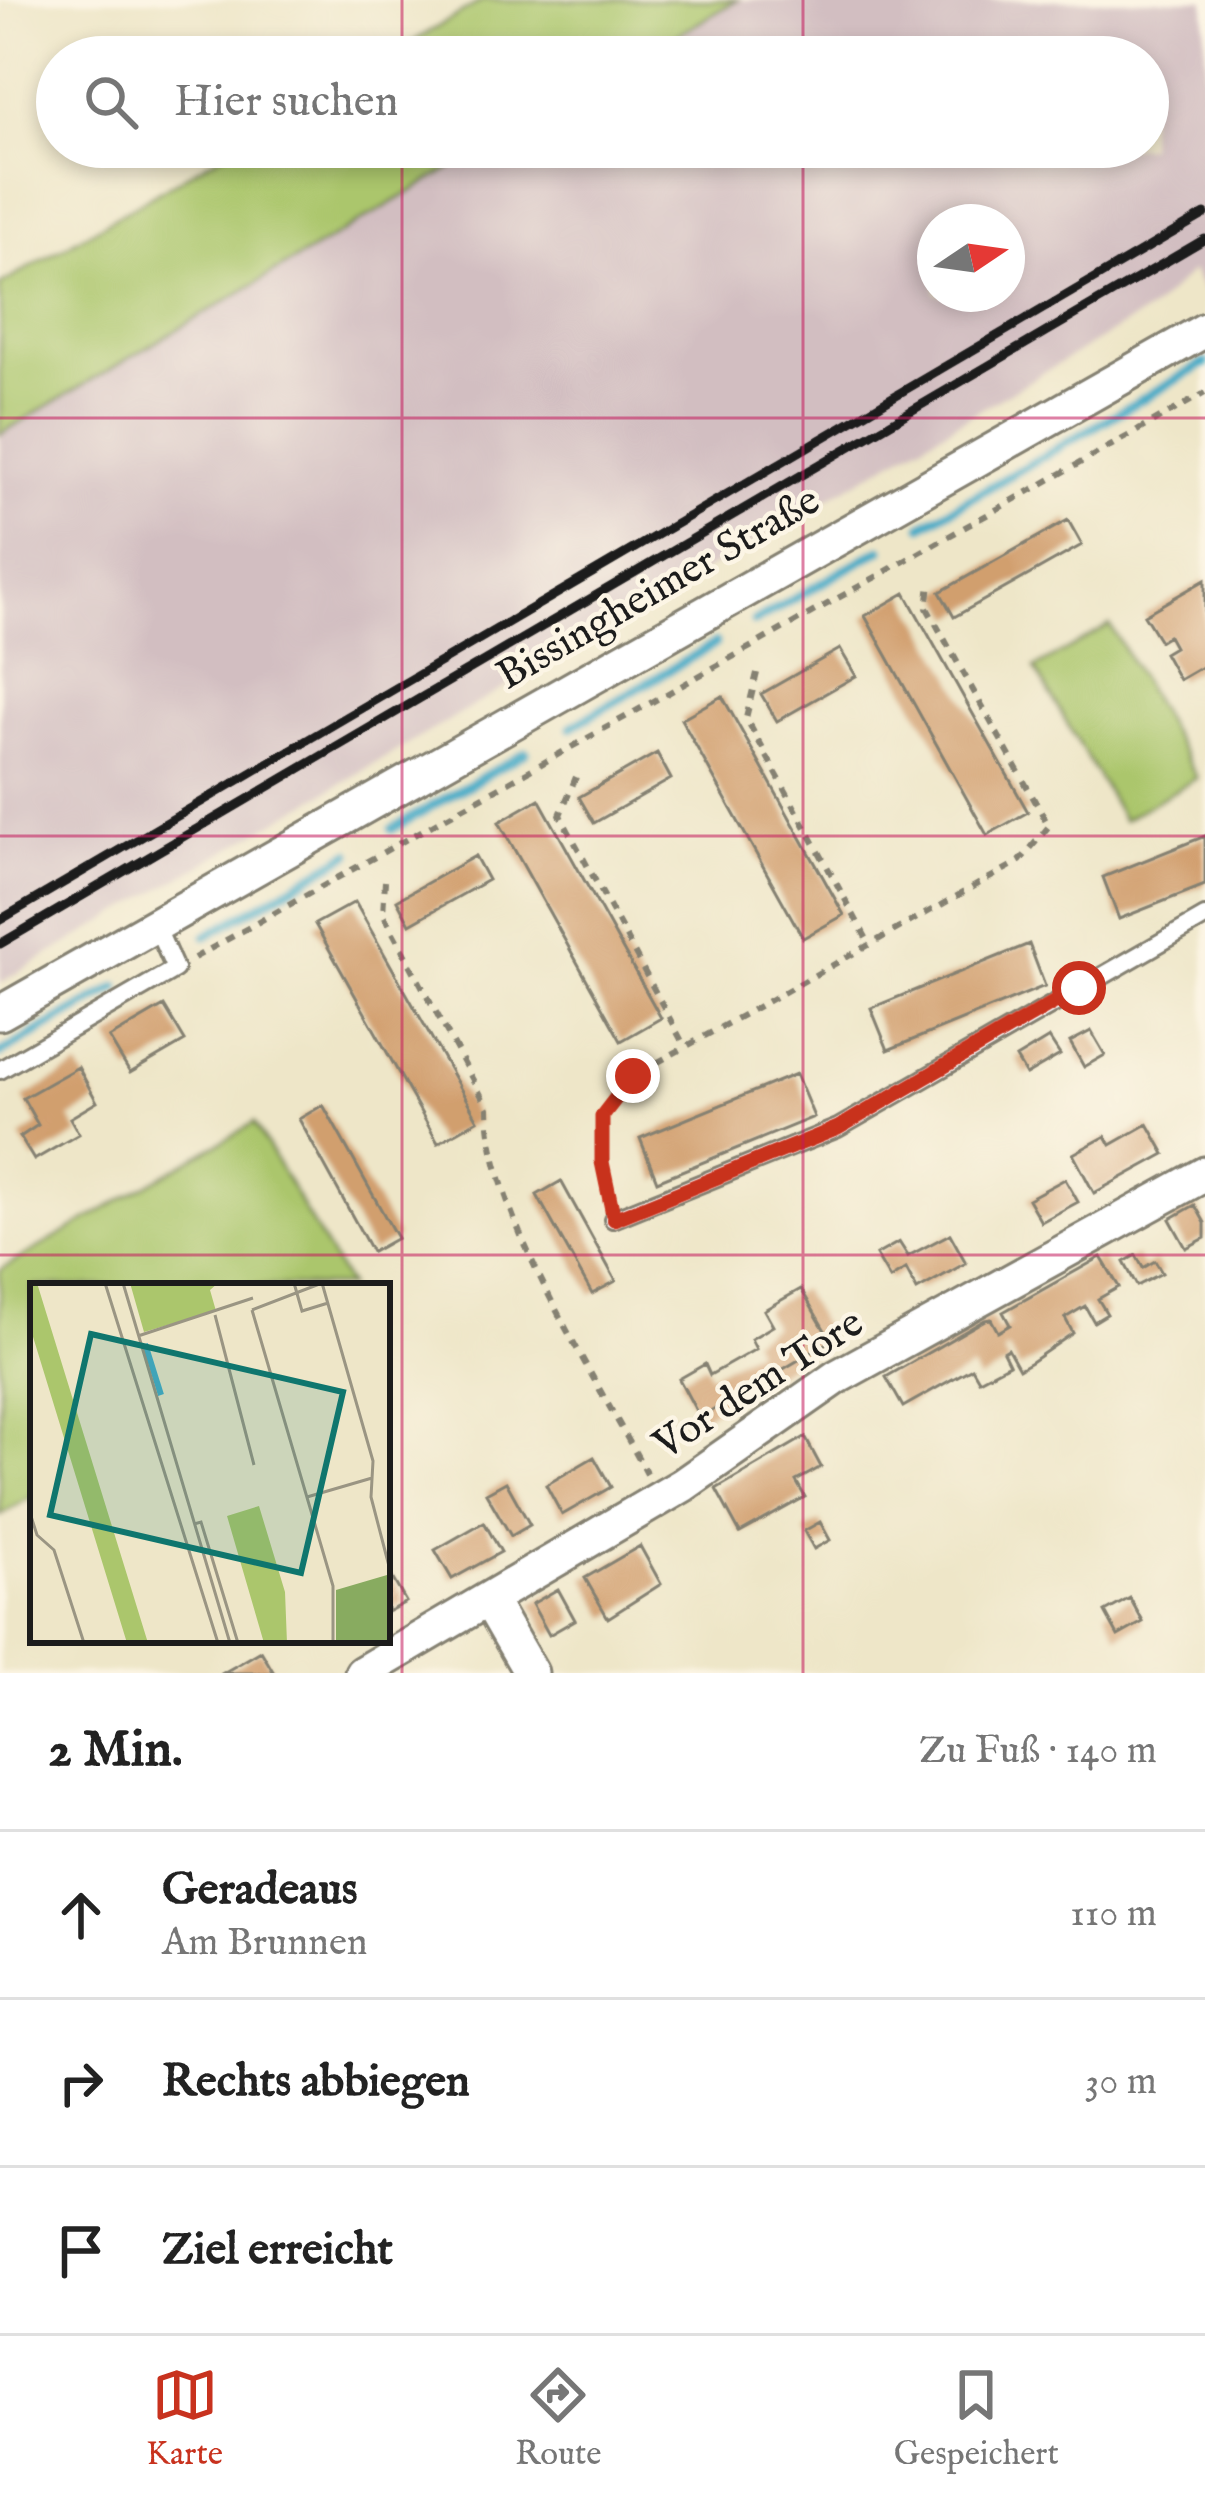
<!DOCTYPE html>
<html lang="de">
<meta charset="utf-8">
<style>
body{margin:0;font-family:"IM FELL English",serif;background:#f6f6f6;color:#222}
.compass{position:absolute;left:917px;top:204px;width:108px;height:108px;border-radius:50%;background:#fff;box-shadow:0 6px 18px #0003;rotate:77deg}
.stop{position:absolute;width:36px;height:36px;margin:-27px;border:9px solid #c8321e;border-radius:50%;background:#fff}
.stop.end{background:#c8321e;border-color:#fff;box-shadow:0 3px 12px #0008}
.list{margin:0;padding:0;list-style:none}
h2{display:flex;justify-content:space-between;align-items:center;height:156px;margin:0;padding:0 48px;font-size:51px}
h2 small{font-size:39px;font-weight:400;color:#767676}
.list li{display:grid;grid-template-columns:78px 1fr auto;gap:36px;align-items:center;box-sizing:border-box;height:168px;padding:0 48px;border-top:3px solid #e0e0e0}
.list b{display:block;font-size:45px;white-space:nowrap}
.list p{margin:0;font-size:39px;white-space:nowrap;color:#767676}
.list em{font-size:39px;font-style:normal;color:#767676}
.icon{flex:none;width:66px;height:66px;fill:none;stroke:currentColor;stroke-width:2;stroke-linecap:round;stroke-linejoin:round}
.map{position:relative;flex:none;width:1205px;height:1673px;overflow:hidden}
.search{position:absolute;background:#fff;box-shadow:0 6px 18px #0003;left:36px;right:36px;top:36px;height:132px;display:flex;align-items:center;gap:30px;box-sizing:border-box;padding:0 42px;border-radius:66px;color:#767676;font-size:45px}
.sheet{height:660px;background:#fff}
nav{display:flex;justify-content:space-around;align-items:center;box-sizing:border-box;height:168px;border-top:3px solid #e0e0e0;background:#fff;font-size:33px;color:#767676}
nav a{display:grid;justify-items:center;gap:6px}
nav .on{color:#c8321e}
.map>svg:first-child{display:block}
</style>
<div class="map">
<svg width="1205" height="1673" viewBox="0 0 1205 1673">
<rect width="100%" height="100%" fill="#fcf5e5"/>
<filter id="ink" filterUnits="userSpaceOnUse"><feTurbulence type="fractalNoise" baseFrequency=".00833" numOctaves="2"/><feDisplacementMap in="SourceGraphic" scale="24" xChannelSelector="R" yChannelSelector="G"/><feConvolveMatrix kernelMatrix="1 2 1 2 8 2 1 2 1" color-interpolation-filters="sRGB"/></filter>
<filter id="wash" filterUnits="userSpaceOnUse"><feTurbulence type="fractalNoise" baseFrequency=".004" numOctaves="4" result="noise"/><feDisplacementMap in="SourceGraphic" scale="48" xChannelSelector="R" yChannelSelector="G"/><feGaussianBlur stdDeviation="2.7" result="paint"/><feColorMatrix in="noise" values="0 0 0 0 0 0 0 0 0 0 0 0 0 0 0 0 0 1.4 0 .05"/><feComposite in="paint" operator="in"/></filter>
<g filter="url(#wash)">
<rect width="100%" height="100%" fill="#eee6c8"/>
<path fill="#d2bec1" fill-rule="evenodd" d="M737 0H1205V295L1192 271 1152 309 0 983V434L487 147H1148V57H640ZM935 222H1007V294H935Z"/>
<path fill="#abc66c" stroke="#647144" stroke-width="3" d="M483 0H737L640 57H387Z
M234 147H487L0 434V285Z
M1110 625 1197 778 1123 820 1035 668Z
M254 1123 348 1286H33V1496L0 1515V1270Z"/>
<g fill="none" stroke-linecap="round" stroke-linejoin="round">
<path stroke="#48acc7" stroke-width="9" d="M922 526 1205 363
M754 622 881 549
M571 727 716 643
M392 829 526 752
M206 936 350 853
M0 1054 117 987"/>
</g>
<g id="blocks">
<path fill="#d19f6e" d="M1068 520 1082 545 954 617 940 592Z
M1205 580V665L1179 680 1164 653 1174 647 1168 636 1160 641 1144 615Z
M905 593 1028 812 987 835 865 616Z
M840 649 856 676 777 721 761 694Z
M722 696 844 915 803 938 681 719Z
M657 753 671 779 594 823 579 797Z
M539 799 661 1018 621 1041 499 822Z
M1205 836V885L1119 919 1103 877Z
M475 856 488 880 410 924 397 900Z
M355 902 478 1120 438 1143 315 924Z
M1029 944 1045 986 888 1050 871 1008Z
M164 1006 185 1041 130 1073 109 1038Z
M1091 1031 1105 1055 1084 1067 1070 1042Z
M1049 1038 1060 1055 1026 1075 1016 1058Z
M78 1067 97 1102 70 1118 79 1134 34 1160 20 1137 38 1125 23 1098Z
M796 1074 814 1117 657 1181 640 1138Z
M323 1105 397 1238 372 1252 299 1119Z
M1148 1124 1165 1154 1094 1193 1073 1154 1106 1136 1111 1145Z
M1065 1179 1078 1202 1041 1222 1028 1199Z
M561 1181 616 1281 592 1294 537 1195Z
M1195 1205 1205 1223V1238L1186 1248 1170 1219Z
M950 1234 966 1263 917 1290 906 1269 890 1279 876 1255 899 1242 908 1256Z
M1136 1255 1143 1268 1155 1261 1162 1273 1137 1286 1124 1262Z
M1101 1257 1119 1287 1098 1299 1107 1314 1094 1322 1085 1306 1065 1318 1073 1333 1031 1362 1019 1369 1008 1349 1003 1352 1009 1364 979 1380 972 1368 903 1407 886 1377 985 1320 991 1319 998 1332 1010 1325 1003 1312Z
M801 1289 831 1341 700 1418 679 1379 705 1364 710 1375 756 1349 751 1339 773 1326 764 1310Z
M805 1437 821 1467 796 1481 805 1497 740 1533 716 1489Z
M594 1457 611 1487 562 1515 546 1485Z
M506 1482 530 1525 511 1536 486 1493Z
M484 1522 501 1552 452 1579 435 1550Z
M820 1522 830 1540 814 1549 804 1531Z
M640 1546 661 1584 608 1618 585 1578Z
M387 1569 406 1602 387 1612Z
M558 1589 575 1620 549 1635 532 1604Z
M1130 1598 1143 1622 1118 1636 1105 1612Z
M261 1651 274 1673H223L237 1665Z"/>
</g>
</g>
<g filter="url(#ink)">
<use href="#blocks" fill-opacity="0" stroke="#858172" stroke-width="3"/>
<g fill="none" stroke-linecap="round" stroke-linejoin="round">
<g stroke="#858172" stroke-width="22">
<path id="lane" d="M0 1070 175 969 155 924
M613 1219 838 1128 1205 917"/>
</g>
<g stroke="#858172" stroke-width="39">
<path id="street" d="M0 1013 1205 330
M489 1600 531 1673
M362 1673 683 1485 837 1377 1205 1174"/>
</g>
<path stroke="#858172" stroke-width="6" stroke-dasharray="9 9" stroke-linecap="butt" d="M757 673 746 718 869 943
M576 777 560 815 684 1045
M385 881 383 914 488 1108C489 1215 596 1378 647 1474
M194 958 1205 393
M609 1199 601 1116 633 1076 1020 861 1049 826 927 608 930 584"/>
<use href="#lane" stroke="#fff" stroke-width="16"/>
<use href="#street" stroke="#fff" stroke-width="33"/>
<path stroke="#1c1c1c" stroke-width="9" d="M0 920 1205 214
M0 944 1205 239"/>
</g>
</g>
<g fill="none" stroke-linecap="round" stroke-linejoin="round" filter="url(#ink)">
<path stroke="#c8321e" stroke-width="15" d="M633 1076 602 1116V1162L614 1219 838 1128 1079 988"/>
</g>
<path fill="none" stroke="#c2185b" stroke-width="3" stroke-opacity="0.55" d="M402 0V57M803 0V57M402 147V1673M803 147V1673M0 418H1205M0 836H1205M0 1255H1205"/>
<g text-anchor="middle" stroke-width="9" stroke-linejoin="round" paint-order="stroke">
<g font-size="42" fill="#1c1c1c" stroke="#fcf5e5">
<text transform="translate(657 586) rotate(-30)" y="15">Bissingheimer Straße</text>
<text transform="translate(757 1382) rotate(-33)" y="15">Vor dem Tore</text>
</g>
</g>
<g transform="translate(30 1283)">
<rect width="360" height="360" fill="#eee6c8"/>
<path d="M0 0H7L118 360H97L0 44ZM100 0H188L180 7 186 28 114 49ZM229 223 255 309 257 360H234L197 233Z" fill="#abc66c"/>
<path d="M357 292 360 360H306V307Z" fill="#88ab60"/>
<path fill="none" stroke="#48acc7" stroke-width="6" d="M115 61 131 112"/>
<path fill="none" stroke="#9a9583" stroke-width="3" d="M75 0 188 360M93 0 200 360M264 0 272 28 298 20M292 0 343 178 341 214 360 287M222 27 303 303V360M222 27 292 0M185 32 224 182M108 53 223 15M277 214 342 195M0 230 7 252 24 267 54 360M164 241 171 239 208 360"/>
<path fill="#0f766e" fill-opacity="0.15" stroke="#0f766e" stroke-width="6" d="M61 51 313 109 271 290 20 232Z"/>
<rect width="360" height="360" fill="none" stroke="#1c1c1c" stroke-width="6"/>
</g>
</svg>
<svg class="compass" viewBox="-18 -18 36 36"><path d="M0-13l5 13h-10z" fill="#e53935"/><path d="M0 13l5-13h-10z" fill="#767676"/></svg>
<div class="stop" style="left:1079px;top:988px"></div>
<div class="stop end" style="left:633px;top:1076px"></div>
<div class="search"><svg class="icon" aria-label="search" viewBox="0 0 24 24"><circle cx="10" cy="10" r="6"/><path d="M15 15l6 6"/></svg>Hier suchen</div>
</div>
<section class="sheet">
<h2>2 Min.<small>Zu Fuß · 140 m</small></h2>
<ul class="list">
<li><svg class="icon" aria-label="ahead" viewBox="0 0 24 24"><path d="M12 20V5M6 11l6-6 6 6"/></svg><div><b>Geradeaus</b><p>Am Brunnen</p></div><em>110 m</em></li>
<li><svg class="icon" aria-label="right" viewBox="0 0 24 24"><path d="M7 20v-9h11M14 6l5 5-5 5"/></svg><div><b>Rechts abbiegen</b></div><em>30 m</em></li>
<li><svg class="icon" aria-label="arrive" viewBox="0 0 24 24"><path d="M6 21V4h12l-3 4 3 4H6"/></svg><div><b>Ziel erreicht</b></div></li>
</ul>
</section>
<nav>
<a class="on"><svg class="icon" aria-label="map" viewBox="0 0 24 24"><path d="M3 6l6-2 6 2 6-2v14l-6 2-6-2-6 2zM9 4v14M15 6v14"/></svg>Karte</a>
<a><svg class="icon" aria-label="directions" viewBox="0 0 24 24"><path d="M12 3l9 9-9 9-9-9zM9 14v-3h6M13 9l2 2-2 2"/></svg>Route</a>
<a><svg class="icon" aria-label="saved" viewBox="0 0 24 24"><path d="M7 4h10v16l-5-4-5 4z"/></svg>Gespeichert</a>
</nav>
